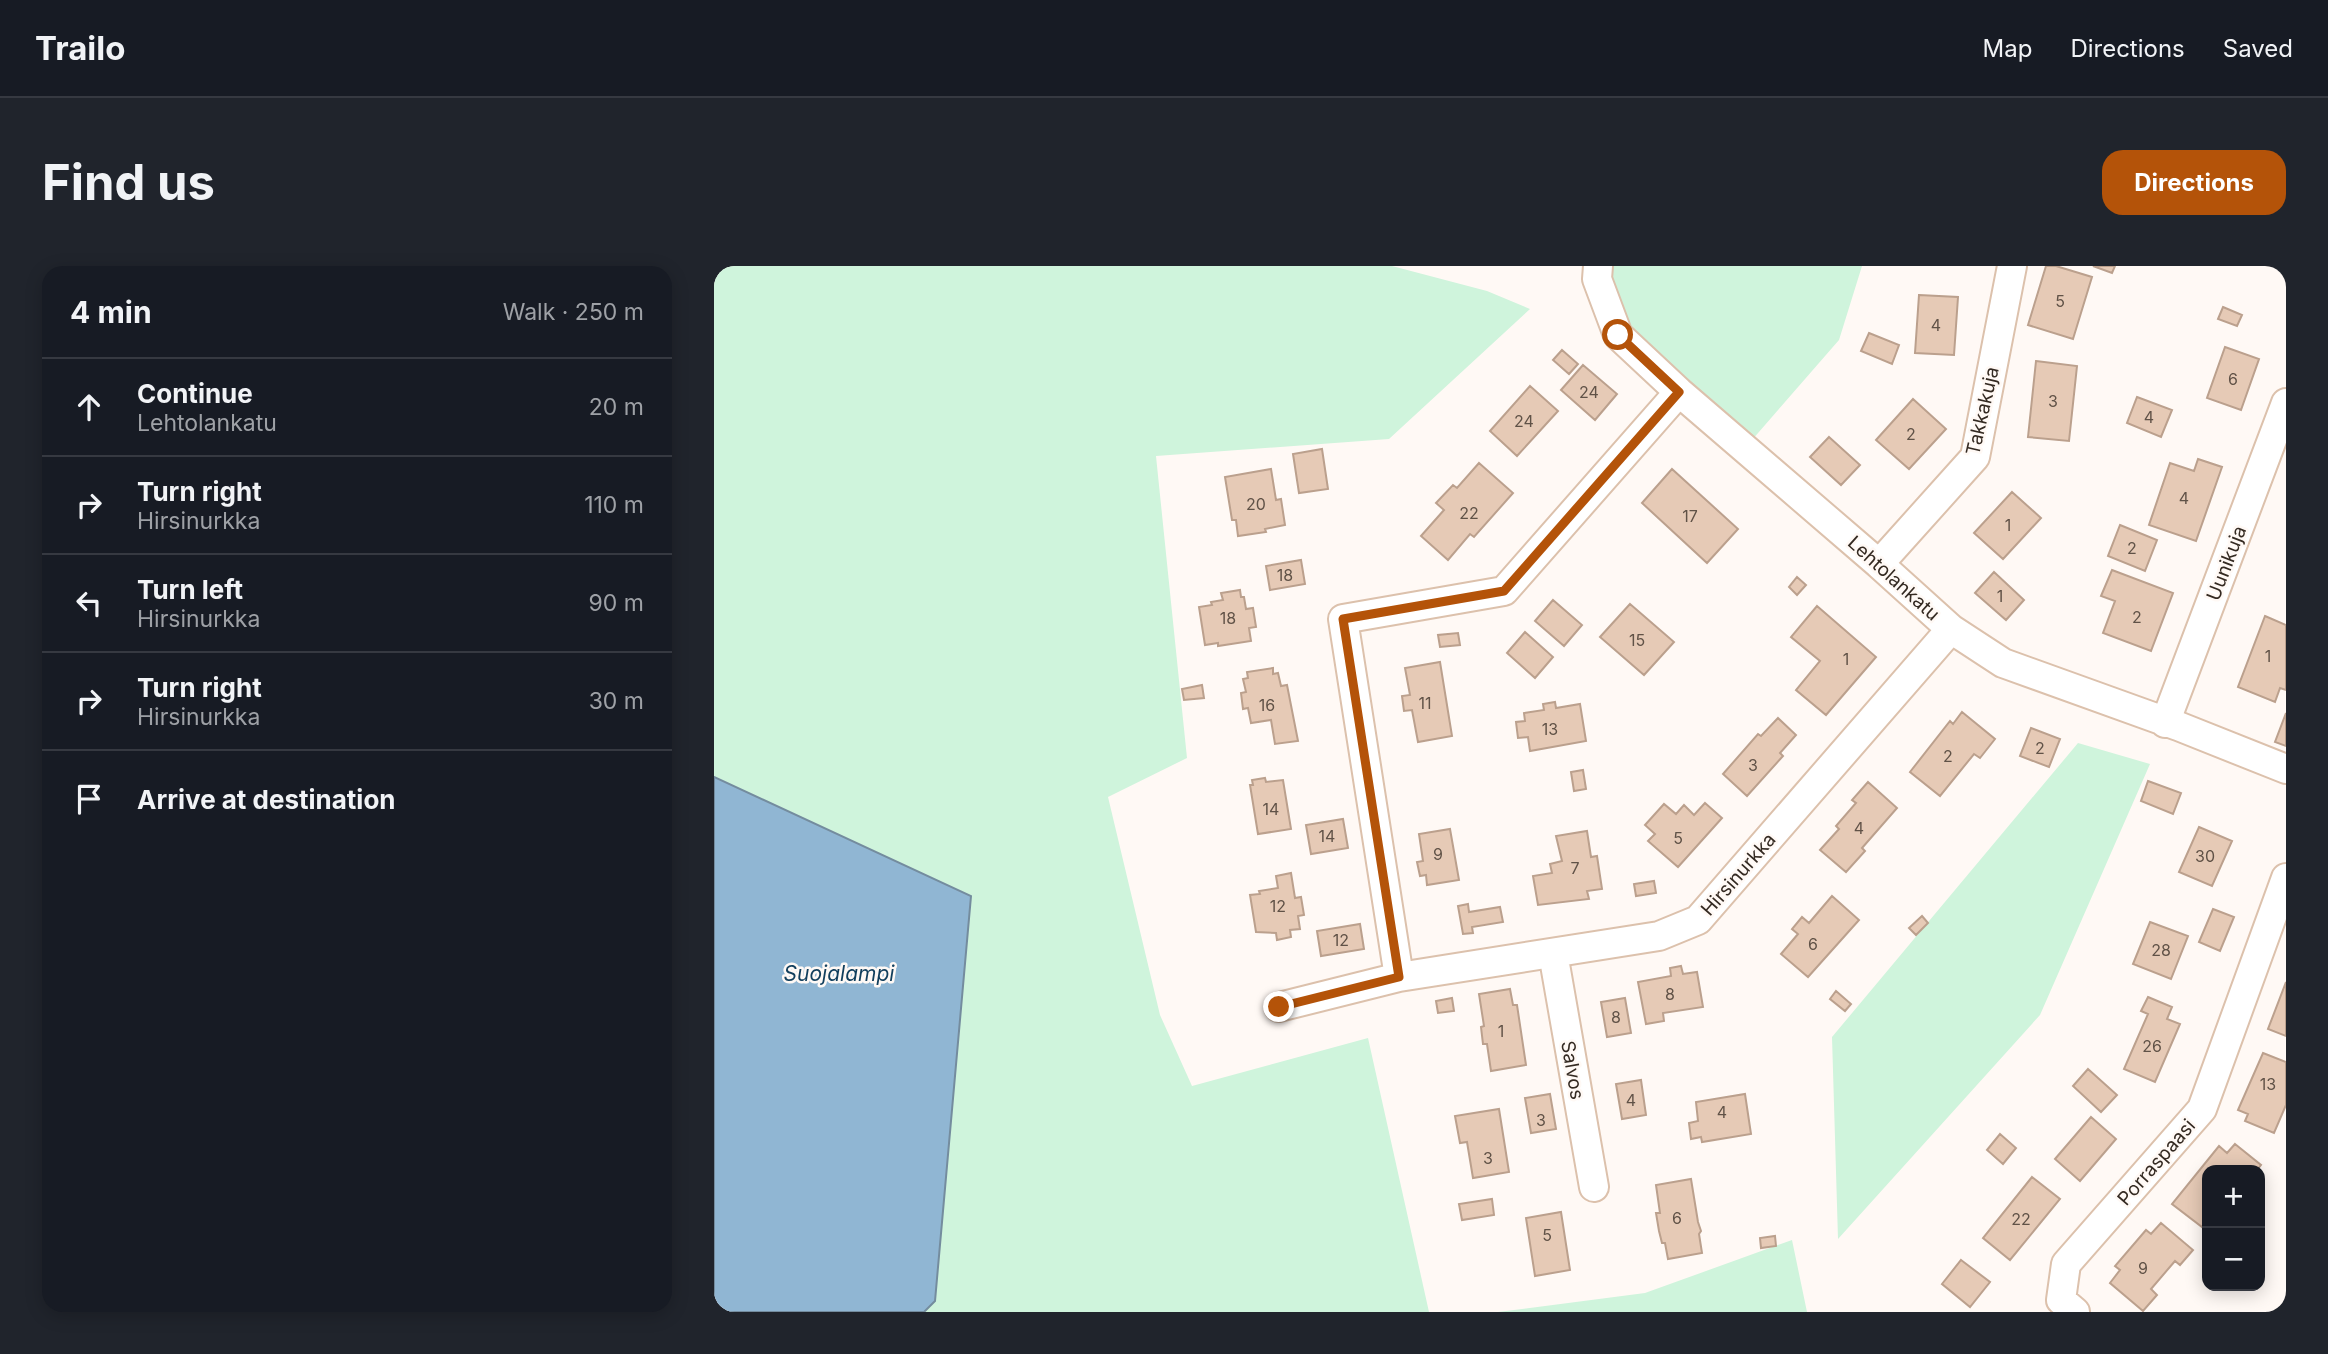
<!DOCTYPE html>
<meta charset="utf-8">
<style>
body{margin:0;font-family:Inter,sans-serif;background:#20242c;color:#f1f3f6}
.controls{position:absolute;right:21px;bottom:21px;display:grid;overflow:hidden;border-radius:14px;box-shadow:0 4px 18px #0003}
.controls button{width:63px;height:63px;display:grid;place-items:center;padding:0;border:0;border-bottom:2px solid #363941;background:#171b24;color:#f1f3f6;font:35px sans-serif}
.stop{position:absolute;width:21px;height:21px;margin:-16px;border:5px solid #b45309;border-radius:50%;background:#fff}
.stop.end{background:#b45309;border-color:#fff;box-shadow:0 2px 7px #0008}
.list{margin:0;padding:0;list-style:none}
h2{display:flex;justify-content:space-between;align-items:center;height:91px;margin:0;padding:0 28px;font-size:30px}
h2 small{font-size:23px;font-weight:400;color:#9ea1a6}
.list li{display:grid;grid-template-columns:46px 1fr auto;gap:21px;align-items:center;box-sizing:border-box;height:98px;padding:0 28px;border-top:2px solid #363941}
.list b{display:block;font-size:26px;white-space:nowrap}
.list p{margin:0;font-size:23px;white-space:nowrap;color:#9ea1a6}
.list em{font-size:23px;font-style:normal;color:#9ea1a6}
.icon{flex:none;width:38px;height:38px;fill:none;stroke:currentColor;stroke-width:2;stroke-linecap:round;stroke-linejoin:round}
.map{position:relative;flex:none;width:1572px;height:1046px;overflow:hidden;border-radius:21px}
header{display:flex;align-items:center;gap:42px;box-sizing:border-box;height:98px;padding:0 35px;background:#171b24;border-bottom:2px solid #363941}
header strong{font-size:33px}
nav{display:flex;gap:38px;margin-inline-start:auto;font-size:24px}
.intro{display:flex;align-items:center;justify-content:space-between;box-sizing:border-box;height:168px;padding:0 42px}
h1{margin:0;font-size:49px}
.button{padding:18px 32px;border-radius:21px;background:#b45309;color:#fff;font-size:24px;font-weight:700}
main{display:flex;gap:42px;padding:0 42px}
aside{flex:1;background:#171b24;border-radius:21px;box-shadow:0 4px 18px #0003}
.map>svg:first-child{display:block}
</style>
<header>
<strong>Trailo</strong>
<nav><a>Map</a><a>Directions</a><a>Saved</a></nav>
</header>
<div class="intro"><h1>Find us</h1><a class="button">Directions</a></div>
<main>
<aside>
<h2>4 min<small>Walk · 250 m</small></h2>
<ul class="list">
<li><svg class="icon" aria-label="ahead" viewBox="0 0 24 24"><path d="M12 20V5M6 11l6-6 6 6"/></svg><div><b>Continue</b><p>Lehtolankatu</p></div><em>20 m</em></li>
<li><svg class="icon" aria-label="right" viewBox="0 0 24 24"><path d="M7 20v-9h11M14 6l5 5-5 5"/></svg><div><b>Turn right</b><p>Hirsinurkka</p></div><em>110 m</em></li>
<li><svg class="icon" aria-label="left" viewBox="0 0 24 24"><path d="M17 20v-9H6M10 6l-5 5 5 5"/></svg><div><b>Turn left</b><p>Hirsinurkka</p></div><em>90 m</em></li>
<li><svg class="icon" aria-label="right" viewBox="0 0 24 24"><path d="M7 20v-9h11M14 6l5 5-5 5"/></svg><div><b>Turn right</b><p>Hirsinurkka</p></div><em>30 m</em></li>
<li><svg class="icon" aria-label="arrive" viewBox="0 0 24 24"><path d="M6 21V4h12l-3 4 3 4H6"/></svg><div><b>Arrive at destination</b></div></li>
</ul>
</aside>
<div class="map">
<svg width="1572" height="1046" viewBox="0 0 1572 1046">
<rect width="100%" height="100%" fill="#fff9f5"/>
<path fill="#cff4dc" d="M0 0H678L773 25 816 43 675 173 442 190 473 492 394 531 446 749 478 820 654 772 715 1046H210L221 1034 257 630 0 511Z
M884 0H1148L1125 74 1031 182 904 69Z
M1364 477 1436 498 1326 749 1124 973 1118 771Z
M1078 974 1093 1046H784L931 1027Z"/>
<path fill="#90b6d3" stroke="#748c9e" stroke-width="2" d="M0 511 257 630 221 1035 210 1046H0Z"/>
<path fill="#e6cab6" stroke="#bba08d" stroke-width="2" d="M1332 0H1342L1378 11 1359 73 1314 59Z
M1379 0H1401L1398 7Z
M1205 29 1244 31 1240 89 1201 87Z
M1509 41 1528 49 1523 60 1504 53Z
M1155 67 1185 79 1178 98 1147 85Z
M1511 81 1545 93 1527 144 1493 132Z
M848 84 864 98 855 108 839 94Z
M1322 95 1363 100 1355 175 1314 171Z
M869 99 903 128 881 154 847 124Z
M816 120 844 145 803 190 776 165Z
M1423 131 1458 144 1447 171 1413 157Z
M1199 133 1232 163 1195 203 1162 174Z
M1115 171 1146 199 1127 219 1096 191Z
M608 183 614 223 585 227 579 188Z
M1484 193 1508 201 1482 275 1435 259 1456 197 1480 205Z
M765 197 799 227 760 271 756 268 734 294 707 270 730 244 722 237 739 219 743 222Z
M557 203 562 234 567 233 571 259 551 263 552 266 524 270 522 254H518L511 211Z
M958 203 1024 263 993 297 928 237Z
M1298 226 1327 252 1289 293 1260 267Z
M1406 259 1443 274 1431 305 1394 290Z
M587 294 591 318 556 324 552 300Z
M1398 304 1459 327 1437 385 1389 367 1401 335 1387 330Z
M1280 306 1310 334 1292 354 1261 327Z
M1083 311 1092 319 1083 329 1075 321Z
M526 324 527 331H530L532 343 539 342 542 361 535 362 537 375 504 380V377L491 379 485 341 498 339 497 336 509 334 507 327Z
M839 334 868 359 850 380 821 355Z
M916 338 960 376 930 409 886 371Z
M1103 340 1162 391 1112 449 1082 424 1106 395 1077 371Z
M1551 350 1572 359V424L1566 422 1561 436 1524 421Z
M811 366 839 391 821 412 793 387Z
M744 367 746 379 726 381 724 369Z
M726 396 738 470 704 476 698 444 690 445 688 430 696 429 691 402Z
M559 402V408L564 407 567 420 573 419 584 475 561 478 557 454 537 457 534 442 529 443 527 427 532 426 529 413 534 412 533 406Z
M488 419 490 432 470 434 468 423Z
M841 436 842 442 866 438 872 475 816 485 814 471 804 472 802 456 811 455 810 447 830 444 829 438Z
M1248 446 1281 473 1266 492 1260 488 1226 530 1196 506 1236 455 1239 458Z
M1572 447V480L1561 476Z
M1064 452 1082 469 1066 487 1069 490 1033 530 1009 508 1044 468 1047 470Z
M1317 462 1346 473 1335 501 1306 490Z
M869 504 872 523 860 525 857 506Z
M551 512 552 516 569 514 577 563 544 568 536 519H539L538 514Z
M1434 515 1467 527 1459 548 1427 535Z
M1154 516 1183 542 1148 582 1151 585 1132 606 1106 584 1125 563 1122 560 1142 537 1138 534Z
M991 537 1008 552 964 601 934 575 941 568 931 559 950 538 962 548 970 539 980 549Z
M629 553 634 582 597 588 592 559Z
M1485 561 1518 575 1498 620 1465 606Z
M736 563 745 614 713 619 712 609 706 610 703 596 709 595 705 568Z
M873 565 877 591 883 590 888 623 873 625 875 633 824 639 819 610 838 607 836 598 848 595 842 570Z
M577 607 581 632 587 631 590 649 584 650 586 663 576 664 577 671 563 674 562 667 542 666 536 629 546 628 545 625 564 622 562 610Z
M940 615 942 627 922 630 920 618Z
M1118 630 1145 654 1094 711 1067 688 1084 668 1078 663 1088 651 1095 657Z
M754 638 755 646 786 641 789 656 758 661 759 667 749 668 744 640Z
M1499 643 1520 651 1506 685 1485 676Z
M1208 650 1214 657 1202 669 1195 662Z
M1436 656 1474 670 1457 713 1419 698Z
M646 658 650 683 607 690 603 665Z
M967 700 969 708 983 706 989 741 949 747 950 755 932 758 924 716 957 710 956 702Z
M1572 716V770L1554 763Z
M796 723 799 739H803L812 799 777 805 773 778H769L767 761 770 760 765 728Z
M1122 725 1137 738 1131 745 1116 733Z
M1434 731 1458 741 1453 753 1466 758 1441 816 1410 803 1434 748 1427 745Z
M738 732 740 745 724 747 722 735Z
M911 732 917 767 893 771 887 736Z
M1549 787 1572 796V839L1560 867 1531 855 1534 848 1524 844Z
M1374 803 1403 829 1387 846 1359 820Z
M927 814 932 849 908 853 902 818Z
M836 828 842 863 817 867 811 832Z
M1031 828 1037 868 988 876 987 871 977 873 975 857 984 855 982 836Z
M785 843 795 906 759 912 753 876 746 877 741 850Z
M1377 851 1402 873 1366 915 1341 893Z
M1286 868 1302 882 1289 898 1273 884Z
M1521 878 1547 899 1543 904H1493V954L1488 961 1458 938 1505 880 1513 887Z
M1318 911 1346 933 1296 994 1269 972Z
M977 913 984 956 987 965 985 968 988 987 954 993 951 977H948L945 965 942 947H946L942 919Z
M778 933 780 949 748 954 745 938Z
M847 946 856 1004 821 1010 812 952Z
M1447 957 1479 984 1466 999 1461 995 1437 1023 1443 1029 1429 1045 1396 1017 1406 1004 1401 1000 1432 964 1437 968Z
M1061 970 1062 980 1047 982 1046 972Z
M1247 994 1276 1016 1256 1041 1228 1018Z"/>
<g fill="none" stroke-linecap="round" stroke-linejoin="round">
<g stroke="#dcc1ac" stroke-width="32">
<path id="minor" d="M884 0 883 13 904 69 965 126 1165 298 1237 363 1289 397 1464 460 1572 503
M1165 298 1261 191 1298 0
M1451 457 1572 137
M839 687 880 921
M685 711 629 353 790 325 965 126
M565 741 685 711 945 670 984 654 1237 363
M1361 1046 1347 1034 1352 998 1488 843 1572 612"/>
</g>
<use href="#minor" stroke="#fff" stroke-width="28"/>
</g>
<g fill="none" stroke-linecap="round" stroke-linejoin="round">
<path stroke="#b45309" stroke-width="9" d="M565 741 685 711 629 353 790 325 965 126 904 69"/>
</g>
<g text-anchor="middle" stroke-width="5" stroke-linejoin="round" paint-order="stroke">
<g font-size="16" fill="#605247">
<text x="1346" y="41">5</text>
<text x="1222" y="65">4</text>
<text x="1519" y="119">6</text>
<text x="875" y="132">24</text>
<text x="1339" y="141">3</text>
<text x="1435" y="157">4</text>
<text x="810" y="161">24</text>
<text x="1197" y="174">2</text>
<text x="1470" y="238">4</text>
<text x="542" y="244">20</text>
<text x="755" y="253">22</text>
<text x="976" y="256">17</text>
<text x="1294" y="265">1</text>
<text x="1418" y="288">2</text>
<text x="571" y="315">18</text>
<text x="1286" y="336">1</text>
<text x="1423" y="357">2</text>
<text x="514" y="358">18</text>
<text x="923" y="380">15</text>
<text x="1554" y="396">1</text>
<text x="1132" y="399">1</text>
<text x="711" y="443">11</text>
<text x="553" y="445">16</text>
<text x="836" y="469">13</text>
<text x="1326" y="488">2</text>
<text x="1234" y="496">2</text>
<text x="1039" y="505">3</text>
<text x="557" y="549">14</text>
<text x="1145" y="568">4</text>
<text x="613" y="576">14</text>
<text x="964" y="578">5</text>
<text x="724" y="594">9</text>
<text x="1491" y="596">30</text>
<text x="861" y="608">7</text>
<text x="564" y="646">12</text>
<text x="627" y="680">12</text>
<text x="1099" y="684">6</text>
<text x="1447" y="690">28</text>
<text x="956" y="734">8</text>
<text x="902" y="757">8</text>
<text x="787" y="771">1</text>
<text x="1438" y="786">26</text>
<text x="1554" y="824">13</text>
<text x="917" y="840">4</text>
<text x="1008" y="852">4</text>
<text x="827" y="860">3</text>
<text x="774" y="898">3</text>
<text x="963" y="958">6</text>
<text x="1307" y="959">22</text>
<text x="833" y="975">5</text>
<text x="1429" y="1008">9</text>
</g>
<g font-size="19" fill="#342a22" stroke="#fff9f5">
<text transform="translate(1268 145) rotate(-77)" y="7">Takkakuja</text>
<text transform="translate(1512 297) rotate(-69)" y="7">Uunikuja</text>
<text transform="translate(1180 312) rotate(42)" y="7">Lehtolankatu</text>
<text transform="translate(1024 608) rotate(-49)" y="7">Hirsinurkka</text>
<text transform="translate(859 804) rotate(80)" y="7">Salvos</text>
<text transform="translate(1442 896) rotate(-49)" y="7">Porraspaasi</text>
</g>
<g font-size="21" font-style="italic" fill="#123f5d" stroke="#fff9f5">
<text x="125" y="715">Suojalampi</text>
</g>
</g>
</svg>
<div class="controls">
<button>+</button>
<button>−</button>
</div>
<div class="stop" style="left:904px;top:69px"></div>
<div class="stop end" style="left:565px;top:741px"></div>
</div>
</main>
